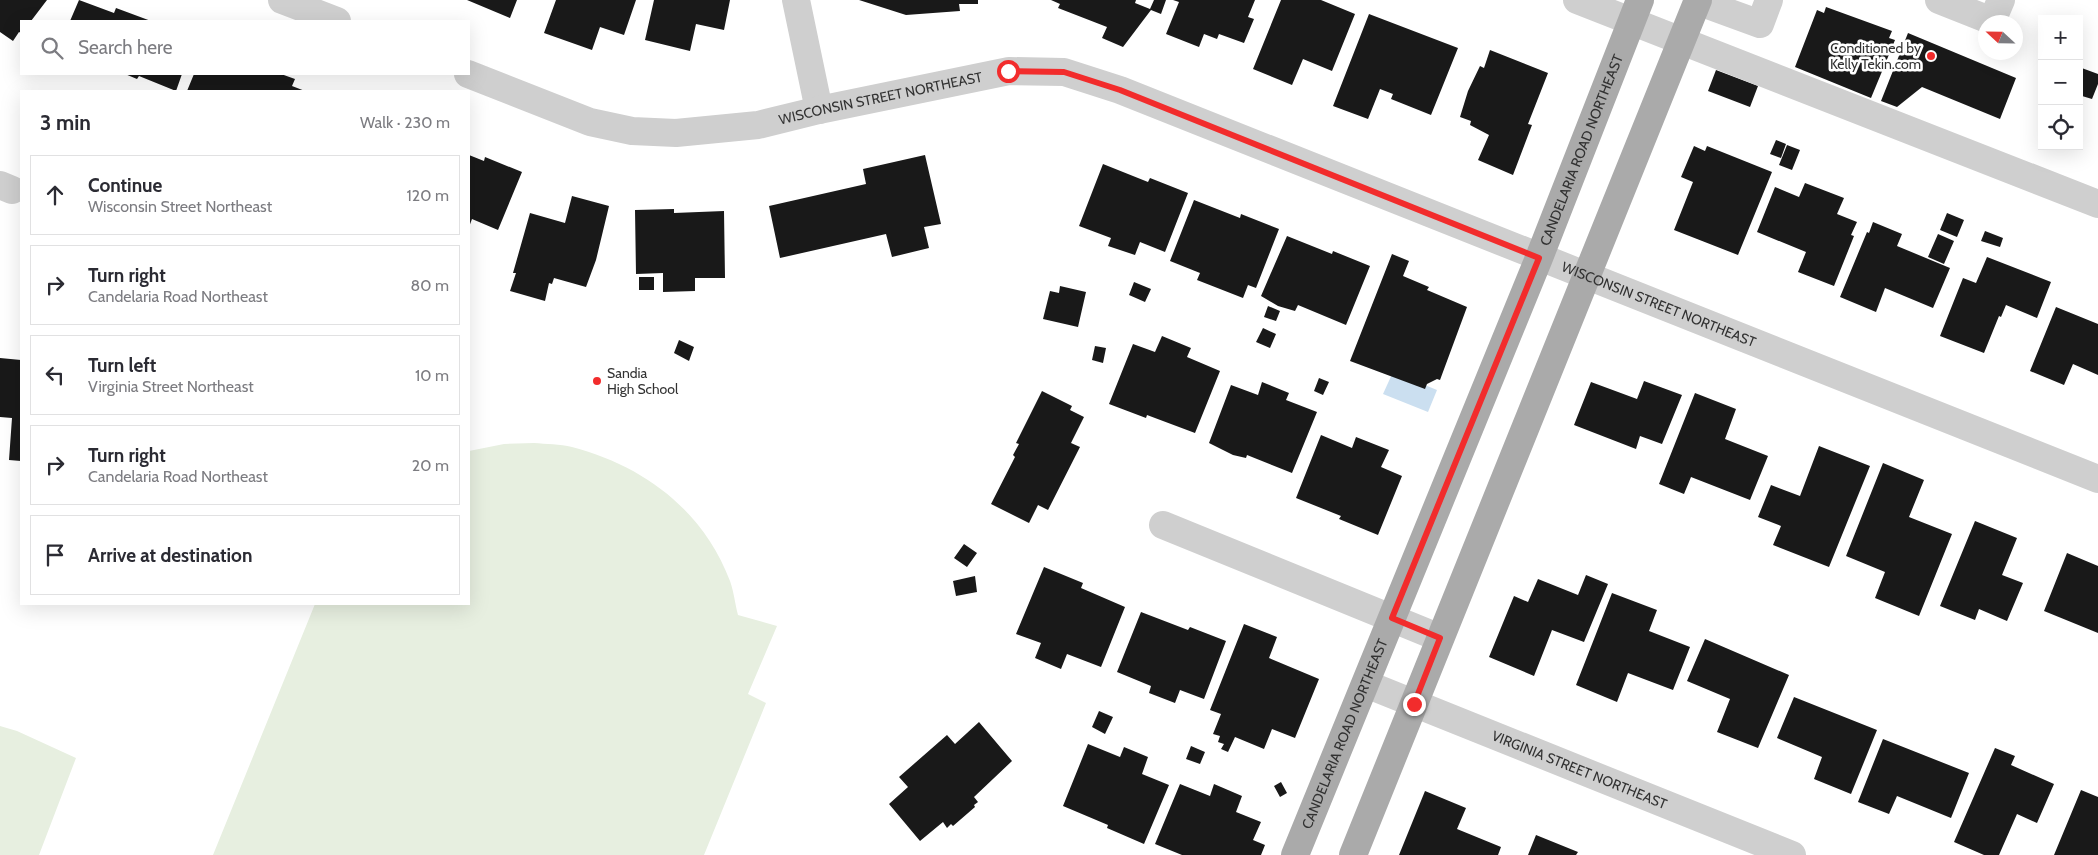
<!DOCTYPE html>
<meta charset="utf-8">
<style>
body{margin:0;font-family:Cabin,sans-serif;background:#f2f2f3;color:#2b2b33}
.controls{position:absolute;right:15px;top:15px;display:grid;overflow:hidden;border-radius:0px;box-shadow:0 5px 20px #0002}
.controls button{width:45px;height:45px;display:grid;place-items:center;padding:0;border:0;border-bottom:1px solid #e1e1e2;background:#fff;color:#2b2b33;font:25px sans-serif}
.compass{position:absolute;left:1978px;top:15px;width:45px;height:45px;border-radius:50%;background:#fff;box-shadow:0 5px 20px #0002;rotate:292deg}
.stop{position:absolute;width:15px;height:15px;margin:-11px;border:4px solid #f22c2c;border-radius:50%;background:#fff}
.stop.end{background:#f22c2c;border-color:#fff;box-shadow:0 1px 5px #0008}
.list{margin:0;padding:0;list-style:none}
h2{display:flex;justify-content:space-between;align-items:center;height:65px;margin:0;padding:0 20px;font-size:21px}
h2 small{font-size:16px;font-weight:400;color:#7c7c81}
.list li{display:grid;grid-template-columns:32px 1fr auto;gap:15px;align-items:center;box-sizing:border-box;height:80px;margin:0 10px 10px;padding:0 10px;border:1px solid #e1e1e2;border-radius:0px}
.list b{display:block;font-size:19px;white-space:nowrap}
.list p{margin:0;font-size:16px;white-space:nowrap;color:#7c7c81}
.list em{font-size:16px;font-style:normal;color:#7c7c81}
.icon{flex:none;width:28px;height:28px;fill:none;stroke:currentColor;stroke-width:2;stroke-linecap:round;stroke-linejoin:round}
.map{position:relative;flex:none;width:2098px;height:855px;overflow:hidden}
.search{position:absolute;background:#fff;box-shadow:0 5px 20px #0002;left:20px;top:20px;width:450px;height:55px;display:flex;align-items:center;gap:12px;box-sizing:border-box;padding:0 18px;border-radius:0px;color:#7c7c81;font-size:19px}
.panel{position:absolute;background:#fff;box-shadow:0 5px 20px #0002;left:20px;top:90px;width:450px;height:515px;border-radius:0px}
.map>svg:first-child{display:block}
</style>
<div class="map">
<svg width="2098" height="855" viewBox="0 0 2098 855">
<rect width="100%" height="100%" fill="#fff"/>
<path fill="#e7efe0" d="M534 443C546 444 560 444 572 447 644 466 703 510 730 581 734 592 735 604 738 615L777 626 748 694 766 703 704 855H213L315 604H469V451L504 444Z
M0 726 17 731 76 758 39 855H0Z"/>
<path fill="#cbdff0" d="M1393 372 1437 390 1428 412 1383 394Z"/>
<path fill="#191919" d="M0 0H47L31 21H21V33L19 32 13 41 0 32Z
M79 0 114 13 116 8 151 21H70Z
M467 0H517L510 18Z
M556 0H636L624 35 600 27 592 50 544 33Z
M654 0H730L724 30 696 24 690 51 645 40Z
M859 0H978V4H959L960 11 906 15Z
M1051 0H1136L1135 3 1150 9 1154 0H1166L1161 14 1151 10 1123 47 1102 38 1107 27 1058 8 1060 4Z
M1173 0H1255L1248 17 1254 19 1244 43 1219 34 1217 39 1204 34 1199 47 1166 34 1179 2Z
M1281 0H1321L1355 14 1332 71 1303 59 1292 85 1253 69Z
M1826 7 1892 31 1889 38 1895 40 1871 98 1795 67 1817 10 1824 13Z
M1369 14 1458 48 1431 115 1391 99 1393 94 1380 89 1368 119 1333 106Z
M1908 33 2016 78 2000 119 1922 87 1897 107 1881 101Z
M1490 50 1548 73 1528 124 1532 125 1513 175 1478 160 1489 135 1470 125 1471 121 1460 117 1468 91 1480 66 1484 68Z
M2079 67 2098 74V84L2092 99 2082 96 2079 103Z
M1716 70 1758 86 1750 107 1708 91Z
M125 74H182L176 91 139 76 137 79Z
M194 74H281L295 79 292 86 305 91H187Z
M1776 140 1786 144 1781 158 1770 154Z
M1787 145 1800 150 1792 170 1779 165Z
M1694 146 1705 151 1707 146 1772 172 1738 255 1674 230 1693 182 1681 177Z
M469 155 484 161 485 157 522 172 498 230 472 219 469 227Z
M925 155 941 224 924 227 929 248 892 257 886 234 780 258 769 206 866 184 863 169Z
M1103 164 1148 182 1150 178 1188 193 1165 252 1140 242 1135 255 1108 246 1111 238 1079 226Z
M1805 183 1844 198 1837 214 1857 222 1851 235 1854 236 1834 286 1798 272 1806 252 1757 232 1775 187 1799 197Z
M572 196 609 206 596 260 586 287 554 278 552 284 549 283 545 301 510 291 516 273H513L530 213 565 223Z
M1194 200 1240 218 1241 214 1279 229 1256 288 1248 285 1243 298 1197 280 1200 273 1170 261Z
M674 209V213L724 211 725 278H695V291L663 292V273L636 274 635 210Z
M1947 213 1964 220 1957 237 1940 230Z
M1873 222 1902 234 1897 246 1950 268 1933 308 1885 288 1876 312 1840 297 1867 232 1869 233Z
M1985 231 2003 238 2000 247 1981 241Z
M1938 234 1954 241 1944 264 1928 257Z
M1287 236 1332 254 1333 251 1370 266 1346 325 1298 305 1295 311 1278 306 1261 296Z
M1392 254 1409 261 1403 276 1429 287 1427 290 1467 307 1440 380 1437 379 1427 384 1425 389 1350 361Z
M1987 257 2051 282 2037 318 2006 305 2001 317 1999 316 1984 353 1940 336 1963 278 1976 283Z
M639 277H654V290H639Z
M1134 282 1151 289 1145 302 1129 295Z
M1060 286 1086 292 1078 327 1043 319 1050 291 1059 293Z
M1268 306 1280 311 1276 321 1264 317Z
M2056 307 2098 324V375L2073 364 2064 385 2030 371Z
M1263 328 1276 334 1270 348 1256 342Z
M1162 336 1191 348 1187 357 1220 371 1195 433 1147 415 1146 418 1109 404 1133 344 1155 352Z
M679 340 694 347 689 361 674 353Z
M1095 346 1106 348 1103 363 1092 360Z
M0 358 21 360V461L9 460 12 418 0 417Z
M1319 378 1329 382 1323 395 1314 391Z
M1644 381 1682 395 1662 444 1640 436 1636 449 1574 425 1591 382 1637 399Z
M1262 382 1289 393 1286 400 1317 412 1292 473 1247 455 1246 458 1233 455 1209 443 1231 385 1258 395Z
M1042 391 1072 406 1070 410 1084 417 1071 443 1080 447 1048 510 1038 505 1029 523 991 504 1015 457 1013 455 1019 444 1016 443Z
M1695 393 1736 409 1725 439 1768 456 1750 500 1691 477 1684 494 1659 484Z
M1321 435 1352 448 1356 437 1389 450 1381 467 1402 476 1378 535 1339 519 1341 516 1296 498Z
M1819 446 1870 466 1829 567 1773 545 1781 526 1758 517 1771 485 1800 496Z
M1883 463 1924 480 1909 517 1952 534 1919 616 1875 598 1885 572 1846 556Z
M1975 521 2017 538 2002 575 2023 583 2007 621 1979 609 1975 620 1940 606Z
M964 544 977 553 967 567 954 558Z
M2067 553 2098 566V633L2044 611Z
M1044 567 1083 583 1081 588 1125 607 1101 667 1067 654 1061 669 1035 658 1041 643 1016 634Z
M1586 575 1608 584 1584 642 1552 630 1534 676 1489 657 1514 596 1528 602 1538 579 1578 595Z
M975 576 977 592 956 596 953 581Z
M1612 593 1657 610 1649 631 1690 647 1673 690 1628 673 1617 702 1576 685Z
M1141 612 1188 630 1190 627 1226 641 1204 699 1180 690 1175 703 1149 693 1151 686 1117 672Z
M1244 624 1277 637 1269 658 1319 679 1295 738 1272 729 1264 749 1235 737 1228 752 1221 749 1224 744 1218 742 1220 736 1213 734 1221 714 1210 710Z
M1705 639 1789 675 1758 748 1717 732 1730 699 1687 681Z
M1794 697 1877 730 1851 794 1814 779 1822 757 1777 738Z
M1099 711 1113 717 1105 734 1092 727Z
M979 722 1012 761 974 797 978 802 974 805 975 807 953 826 951 824 947 828 943 822 920 841 889 804 908 787 899 777 947 735 955 744Z
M1883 739 1969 773 1951 818 1897 796 1889 814 1858 802Z
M1088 744 1120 757 1124 747 1148 757 1142 774 1169 785 1144 844 1107 828 1108 825 1063 806Z
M1191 746 1205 752 1200 764 1186 759Z
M1995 748 2015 756 2011 765 2054 784 2037 823 2017 814 1999 855H1984L1954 842Z
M1281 782 1287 793 1280 797 1274 786Z
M1180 784 1210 796 1214 784 1242 796 1236 812 1261 822 1253 840 1265 845 1261 855H1182L1155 844Z
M2081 790 2098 797V855H2054Z
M1425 791 1466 808 1457 829 1501 847 1498 855H1399Z
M1536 835 1578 852 1576 855H1528Z"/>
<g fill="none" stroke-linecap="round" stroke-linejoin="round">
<g stroke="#cfcfcf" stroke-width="28">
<path d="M282 0 337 21"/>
<path d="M796 0 819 110"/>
<path d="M1577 0 2098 204"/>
<path d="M1939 0 1992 21 2001 0"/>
<path d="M1697 1 1760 24 1769 0"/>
<path id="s1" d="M468 74 590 122 632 131 676 133 758 125 819 110 1009 71 1064 72 1120 90 2098 479"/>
<path d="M0 185 12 190"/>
<path d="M1163 525 1440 638"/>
<path id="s2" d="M1366 684 1792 855"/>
</g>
<g stroke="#aaa" stroke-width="28">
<path id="s3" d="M1295 855 1539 258 1640 0"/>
<path d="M1353 855 1698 0"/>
</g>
</g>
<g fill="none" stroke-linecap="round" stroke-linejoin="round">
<path stroke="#f22c2c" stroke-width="6" d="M1008 71 1064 72 1120 90 1539 258 1392 618 1440 638 1414 704"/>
</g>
<g fill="#f22c2c" stroke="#fff" stroke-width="2">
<circle cx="1931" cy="56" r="5"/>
<circle cx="597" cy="381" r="5"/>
</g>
<g text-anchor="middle" stroke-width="5" stroke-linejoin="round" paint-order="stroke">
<g font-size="14" fill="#323232" stroke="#fff" text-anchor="end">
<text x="1921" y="53">Conditioned by<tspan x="1921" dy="16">Kelly Tekin.com</tspan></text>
<text x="607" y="378" text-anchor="start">Sandia<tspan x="607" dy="16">High School</tspan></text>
</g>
<g font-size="14" fill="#323232" stroke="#fff">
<text dy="5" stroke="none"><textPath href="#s1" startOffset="426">WISCONSIN STREET NORTHEAST</textPath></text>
<text dy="5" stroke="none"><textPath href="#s3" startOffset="761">CANDELARIA ROAD NORTHEAST</textPath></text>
<text dy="5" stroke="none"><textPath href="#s1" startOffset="1251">WISCONSIN STREET NORTHEAST</textPath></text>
<text dy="5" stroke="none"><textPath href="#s3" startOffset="131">CANDELARIA ROAD NORTHEAST</textPath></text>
<text dy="5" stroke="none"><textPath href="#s2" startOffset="230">VIRGINIA STREET NORTHEAST</textPath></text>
</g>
</g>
</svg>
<div class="controls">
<button>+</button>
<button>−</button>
<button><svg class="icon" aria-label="locate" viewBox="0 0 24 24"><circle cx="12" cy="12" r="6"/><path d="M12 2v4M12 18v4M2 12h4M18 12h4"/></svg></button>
</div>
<svg class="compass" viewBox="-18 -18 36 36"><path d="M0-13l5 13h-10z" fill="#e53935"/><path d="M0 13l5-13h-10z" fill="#7c7c81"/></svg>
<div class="stop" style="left:1008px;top:71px"></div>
<div class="stop end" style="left:1414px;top:704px"></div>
<div class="search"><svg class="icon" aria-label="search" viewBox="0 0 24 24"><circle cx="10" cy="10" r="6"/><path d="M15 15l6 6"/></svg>Search here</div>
<section class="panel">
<h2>3 min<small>Walk · 230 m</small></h2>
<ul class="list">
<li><svg class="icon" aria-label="ahead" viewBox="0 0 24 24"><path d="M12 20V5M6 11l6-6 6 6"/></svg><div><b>Continue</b><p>Wisconsin Street Northeast</p></div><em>120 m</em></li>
<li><svg class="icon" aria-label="right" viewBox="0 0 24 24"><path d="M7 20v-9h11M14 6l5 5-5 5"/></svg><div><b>Turn right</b><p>Candelaria Road Northeast</p></div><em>80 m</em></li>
<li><svg class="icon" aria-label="left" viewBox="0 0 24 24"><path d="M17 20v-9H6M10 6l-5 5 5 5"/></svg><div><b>Turn left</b><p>Virginia Street Northeast</p></div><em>10 m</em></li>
<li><svg class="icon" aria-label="right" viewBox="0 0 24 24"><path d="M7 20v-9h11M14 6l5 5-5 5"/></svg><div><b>Turn right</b><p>Candelaria Road Northeast</p></div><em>20 m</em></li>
<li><svg class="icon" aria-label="arrive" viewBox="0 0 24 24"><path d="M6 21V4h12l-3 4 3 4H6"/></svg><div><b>Arrive at destination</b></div></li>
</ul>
</section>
</div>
